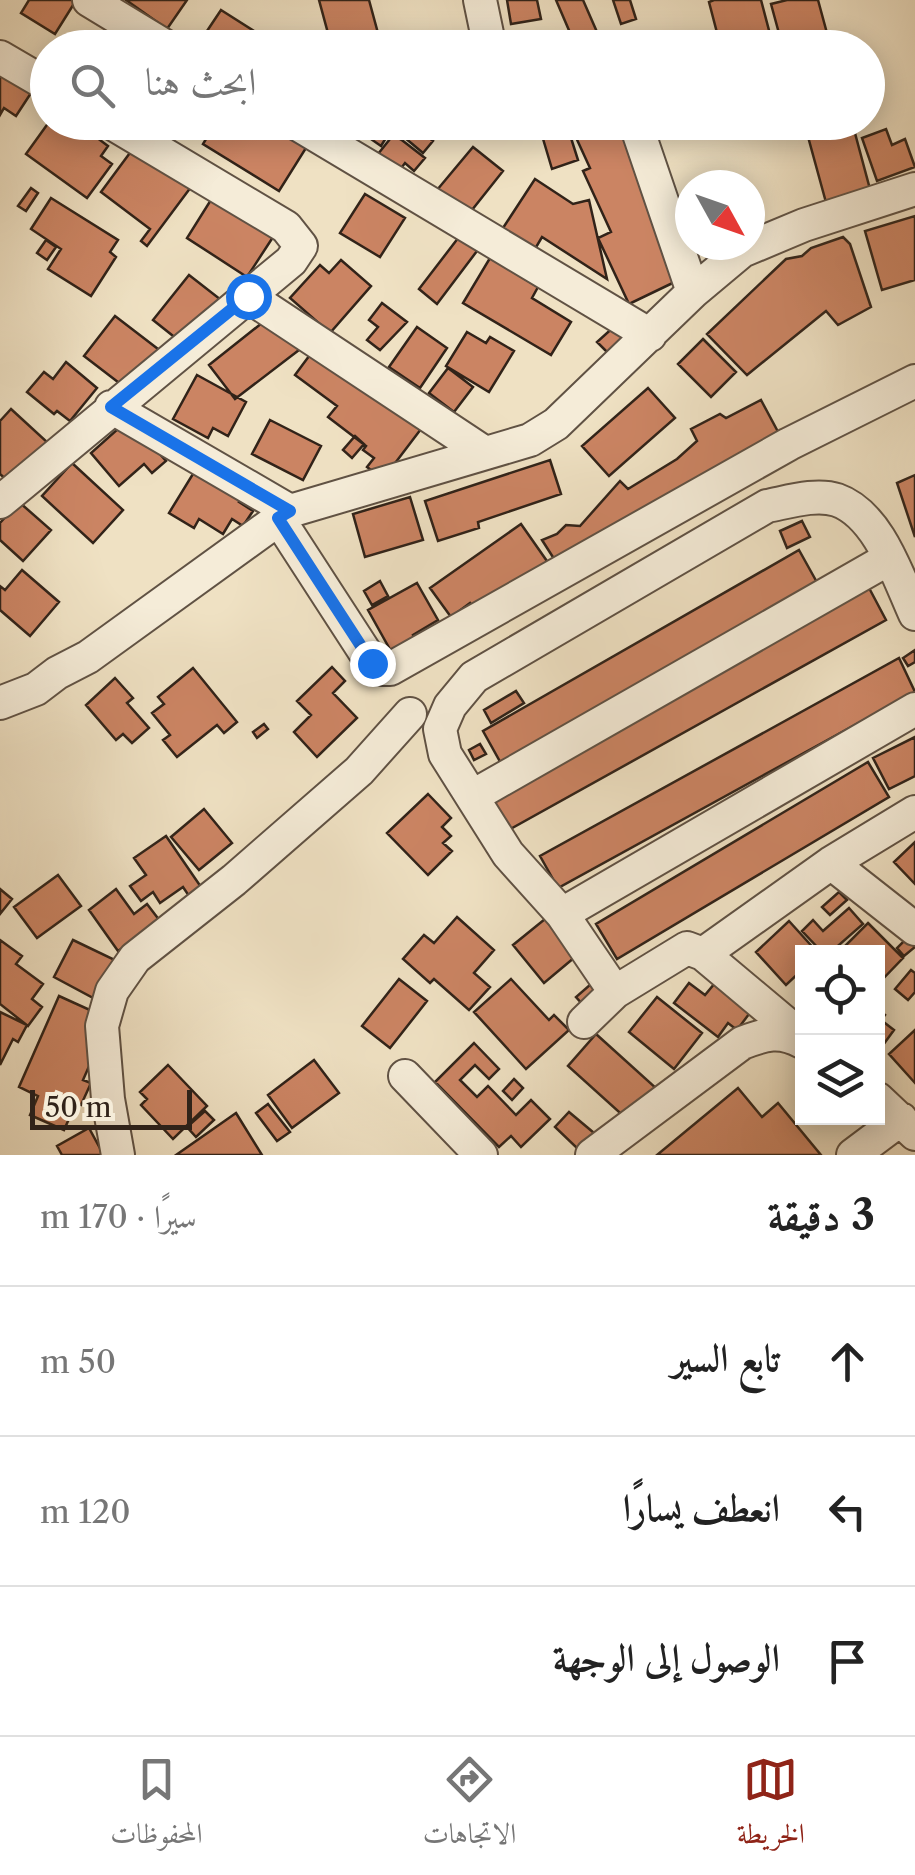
<!DOCTYPE html>
<html lang="ar">
<meta charset="utf-8">
<style>
body{margin:0;font-family:"Libre Caslon Text",Amiri,serif;background:#f6f6f6;color:#222;direction:rtl}
.controls{position:absolute;right:30px;bottom:30px;display:grid;overflow:hidden;border-radius:0px;box-shadow:0 5px 25px #0003}
.controls button{width:90px;height:90px;display:grid;place-items:center;padding:0;border:0;border-bottom:2px solid #e0e0e0;background:#fff;color:#222;font:50px sans-serif}
.compass{position:absolute;left:675px;top:170px;width:90px;height:90px;border-radius:50%;background:#fff;box-shadow:0 5px 25px #0003;rotate:130deg}
.scale{position:absolute;left:30px;bottom:25px;width:162px;box-sizing:border-box;padding-left:10px;border:5px solid #312319;border-top:0;font-size:28px;line-height:35px;white-space:nowrap;color:#312319;-webkit-text-stroke:8px #f5ecd8;paint-order:stroke}
.stop{position:absolute;width:30px;height:30px;margin:-22px;border:8px solid #1a73e8;border-radius:50%;background:#fff}
.stop.end{background:#1a73e8;border-color:#fff;box-shadow:0 2px 10px #0008}
.list{margin:0;padding:0;list-style:none}
h2{display:flex;justify-content:space-between;align-items:center;height:130px;margin:0;padding:0 40px;font-size:42px}
h2 small{font-size:32px;font-weight:400;color:#767676}
.list li{display:grid;grid-template-columns:65px 1fr auto;gap:30px;align-items:center;box-sizing:border-box;height:150px;padding:0 40px;border-top:2px solid #e0e0e0}
.list b{display:block;font-size:38px;white-space:nowrap}
.list em{font-size:32px;font-style:normal;color:#767676}
.icon{flex:none;width:55px;height:55px;fill:none;stroke:currentColor;stroke-width:2;stroke-linecap:round;stroke-linejoin:round}
.map{position:relative;flex:none;width:915px;height:1155px;overflow:hidden;direction:ltr}
.search{position:absolute;background:#fff;box-shadow:0 5px 25px #0003;left:30px;right:30px;top:30px;height:110px;display:flex;align-items:center;gap:25px;box-sizing:border-box;padding:0 35px;border-radius:55px;color:#767676;font-size:38px}
.sheet{height:580px;background:#fff}
nav{display:flex;justify-content:space-around;align-items:center;box-sizing:border-box;height:140px;border-top:2px solid #e0e0e0;background:#fff;font-size:28px;color:#767676}
nav a{display:grid;justify-items:center;gap:5px}
nav .on{color:#8f2418}
.map>svg:first-child{display:block}
</style>
<div class="map">
<svg width="915" height="1155" viewBox="0 0 915 1155">
<rect width="100%" height="100%" fill="#efe1c3"/>
<filter id="stains"><feTurbulence type="fractalNoise" baseFrequency=".002" numOctaves="4"/><feColorMatrix values="0 0 0 0 .2 0 0 0 0 .09 0 0 0 0 .02 0 0 0 .5 -.17"/></filter>
<radialGradient id="worn" r=".72"><stop offset=".6" stop-color="#630" stop-opacity="0"/><stop offset="1" stop-color="#630" stop-opacity=".3"/></radialGradient>
<path fill="#cb8463" stroke="#312319" stroke-width="2.5" d="M29 0H72L75 2 55 34 21 13Z
M126 0H187L167 29Z
M319 0H369L382 48H332Z
M507 0H537L541 19 511 24Z
M556 0H583L604 48H556L554 43 571 35Z
M613 0H630L636 19 621 24Z
M714 0H761L771 38 738 48H721L709 2Z
M787 0H818L831 48H783L771 4Z
M221 10 268 40 264 48H212L201 40Z
M543 32 546 48H517L515 39Z
M0 72 31 93 16 116 4 108 0 115Z
M49 122H76L108 146 101 156 112 164 87 198 26 154Z
M216 122H264L306 148 279 191 203 144Z
M378 122H395L406 130 400 139 389 133 381 146 368 137Z
M546 122H566L578 160 552 169 541 132 548 129Z
M595 122H623L683 278 629 304 598 238 611 232 583 171 590 168 574 133Z
M804 122H852L871 193 827 206Z
M414 125 433 141 423 153 404 137Z
M886 129 892 145 905 139 915 167 877 181 862 138Z
M394 134 425 158 414 171 405 163 399 171 378 154Z
M135 146 191 187 147 246 141 241 150 229 101 192Z
M473 147 503 171 468 215 437 190Z
M535 179 573 204 589 200 607 279 542 237 535 249 503 228Z
M31 188 38 193 26 211 18 206Z
M365 194 405 218 380 257 340 233Z
M214 195 275 234 247 277 187 238Z
M51 198 118 240 110 252 116 257 91 296 48 269 61 249 31 229Z
M915 216V280L882 290 865 231Z
M462 233 480 247 437 304 419 289Z
M843 237 850 244 871 307 838 325 826 311 747 375 707 334 786 259 802 256 811 248Z
M46 240 56 247 47 260 37 253Z
M490 258 538 287 532 298 571 322 551 355 463 303Z
M341 260 371 286 330 333 290 298 320 265 329 273Z
M189 275 225 303 182 343 153 320Z
M382 303 407 322 380 350 367 340 378 327 369 320Z
M272 315 299 350 235 399 209 365Z
M115 316 158 349 127 389 84 356Z
M617 324 633 341 614 359 597 342Z
M417 327 447 348 420 388 389 367Z
M467 332 486 343 490 337 514 351 489 392 446 366Z
M703 339 736 372 711 397 678 364Z
M315 348 421 429 383 479 367 467 374 458 363 450 366 446 328 417 337 406 295 375Z
M66 362 97 388 70 421 57 411 54 414 27 392 44 372 53 379Z
M448 368 473 387 454 412 429 393Z
M197 375 246 402 228 436 213 428 208 438 173 419Z
M648 388 675 418 609 476 582 446Z
M761 400 784 443 558 565 542 540 557 534 566 525 580 526 620 481 628 489 677 459 697 441 691 429 720 414 726 418Z
M11 409 47 442 10 483 0 474V421Z
M129 419 166 461 152 473 144 464 119 486 91 453Z
M270 420 321 446 303 480 252 454Z
M355 436 364 444 352 458 343 450Z
M550 460 561 494 478 522 479 528 438 541 425 501Z
M72 463 123 510 93 543 42 496Z
M196 469 242 498 239 502 253 511 243 526 232 519 223 534 199 519 194 528 169 513Z
M915 475V537L897 483Z
M410 497 423 540 365 557 353 514Z
M19 502 51 530 23 561 0 540V523Z
M802 521 810 537 787 548 780 531Z
M521 524 549 564 475 610 470 603 451 617 430 588Z
M799 550 819 586 503 767 483 731Z
M22 570 59 602 30 636 0 610V586L5 590Z
M380 581 388 596 372 605 364 591Z
M417 583 438 620 413 635 415 639 392 653 368 610Z
M868 586 886 620 507 831 488 797Z
M915 650V662L908 666 903 658Z
M899 658 915 692 558 888 540 856Z
M332 667 345 681 333 693 357 718 317 757 294 732 311 715 297 701Z
M193 668 237 722 224 733 217 725 177 757 163 740 170 735 152 713 164 704 158 697Z
M115 678 133 698 127 703 149 728 132 743 123 734 116 740 86 705Z
M516 691 524 703 491 723 484 710Z
M264 724 268 729 257 738 253 732Z
M915 737V776L889 789 873 758Z
M480 744 486 754 474 760 469 750Z
M868 762 889 797 617 959 596 924Z
M428 794 451 818 442 827 451 836 443 843 452 851 428 875 387 833Z
M204 809 232 843 199 870 171 837Z
M166 836 201 887 189 896 183 887 160 903 153 892 141 901 130 886 146 875 134 858Z
M915 842V884L894 862Z
M58 875 81 906 37 938 14 907Z
M0 889 12 899 0 914Z
M116 889 134 914 147 904 160 921 118 951 89 910Z
M839 892 847 900 830 915 822 907Z
M849 908 863 924 831 952H822L802 931 813 920 823 931Z
M457 917 494 950 474 973 490 987 469 1010 434 979 430 983 403 959 424 935 434 943Z
M545 919 575 957 544 983 513 945Z
M789 921 817 952H802V970L786 985 756 952Z
M868 923 903 958 878 984V952H844L841 950Z
M907 938 915 947 904 956 897 948Z
M0 940 22 956 16 964 43 984 32 999 42 1007 28 1026 0 1004Z
M73 940 117 961 97 1000 54 977Z
M911 970 915 973V992L908 1000 895 989Z
M399 979 427 1001 390 1048 362 1026Z
M511 979 549 1020 554 1015 569 1030 526 1069 474 1012Z
M689 983 705 995 715 983 752 1010 737 1030 728 1023 718 1037 674 1003Z
M591 984 600 995 585 1007 576 997Z
M59 996 101 1015 97 1048 83 1080 91 1083 81 1105 76 1103 64 1130 30 1115 38 1096 19 1087Z
M657 997 702 1033 674 1069 629 1032Z
M878 1009 885 1015 881 1020 894 1030 878 1052Z
M0 1012 27 1025 18 1042 13 1039 0 1065Z
M915 1030V1083L889 1054Z
M596 1034 657 1089 629 1121 568 1066Z
M474 1043 499 1069 489 1079 475 1065 460 1080 477 1097 488 1086 516 1115 531 1100 550 1119 521 1147 511 1136 499 1147 435 1082Z
M314 1060 339 1093 292 1128 268 1095Z
M168 1065 207 1106 173 1139 141 1105 147 1099 140 1092Z
M514 1079 523 1088 512 1100 503 1091Z
M738 1088 762 1117 778 1103 821 1155H657Z
M268 1104 290 1132 277 1141 256 1113Z
M205 1111 214 1120 196 1137 187 1127Z
M569 1112 594 1133 579 1150 555 1127Z
M236 1113 262 1155H176Z
M89 1128 101 1150 109 1155H62L57 1146Z"/>
<g fill="none" stroke-linecap="round" stroke-linejoin="round">
<g stroke="#605244" stroke-width="36">
<path id="minor" d="M89 0 168 48
M480 0 490 48
M0 57 48 85
M294 122 650 335
M635 122 693 292
M248 296 485 453
M111 407 290 511
M0 502 291 261 301 246 286 227 110 122
M278 518 372 663 381 669H390L789 444 915 381
M0 703 36 689 57 673 88 657 290 511 530 440 556 424 693 292 742 251 804 225 915 189
M473 796 890 558
M831 863 915 929
M562 914 915 709
M703 954 802 1037
M615 992 562 914 508 854 445 754 440 729 450 706 474 677 767 506C788 502 816 493 837 500 879 515 898 577 915 614
M584 1022 615 992 687 948 703 954 831 863 915 812
M405 1076 481 1155
M878 1099 915 1134
M118 1155 108 1099 102 1026 112 991 135 958 234 880 359 771 410 714
M592 1155 742 1043C765 1034 780 1030 802 1042
M853 1155 901 1119"/>
</g>
<use href="#minor" stroke="#f5ecd8" stroke-width="32"/>
</g>
<g fill="none" stroke-linecap="round" stroke-linejoin="round">
<path stroke="#1a73e8" stroke-width="12" d="M248 296 111 407 290 511 278 518 372 663"/>
</g>
<rect width="100%" height="100%" filter="url(#stains)"/>
<rect width="100%" height="100%" fill="url(#worn)"/>
</svg>
<div class="controls">
<button><svg class="icon" aria-label="locate" viewBox="0 0 24 24"><circle cx="12" cy="12" r="6"/><path d="M12 2v4M12 18v4M2 12h4M18 12h4"/></svg></button>
<button><svg class="icon" aria-label="layers" viewBox="0 0 24 24"><path d="M12 4l9 5-9 5-9-5zM3 14l9 5 9-5"/></svg></button>
</div>
<svg class="compass" viewBox="-18 -18 36 36"><path d="M0-13l5 13h-10z" fill="#e53935"/><path d="M0 13l5-13h-10z" fill="#767676"/></svg>
<div class="scale">50 m</div>
<div class="stop" style="left:248px;top:296px"></div>
<div class="stop end" style="left:372px;top:663px"></div>
<div class="search"><svg class="icon" aria-label="search" viewBox="0 0 24 24"><circle cx="10" cy="10" r="6"/><path d="M15 15l6 6"/></svg>ابحث هنا</div>
</div>
<section class="sheet">
<h2>3 دقيقة<small>سيرًا · 170 m</small></h2>
<ul class="list">
<li><svg class="icon" aria-label="ahead" viewBox="0 0 24 24"><path d="M12 20V5M6 11l6-6 6 6"/></svg><div><b>تابع السير</b></div><em>50 m</em></li>
<li><svg class="icon" aria-label="left" viewBox="0 0 24 24"><path d="M17 20v-9H6M10 6l-5 5 5 5"/></svg><div><b>انعطف يسارًا</b></div><em>120 m</em></li>
<li><svg class="icon" aria-label="arrive" viewBox="0 0 24 24"><path d="M6 21V4h12l-3 4 3 4H6"/></svg><div><b>الوصول إلى الوجهة</b></div></li>
</ul>
</section>
<nav>
<a class="on"><svg class="icon" aria-label="map" viewBox="0 0 24 24"><path d="M3 6l6-2 6 2 6-2v14l-6 2-6-2-6 2zM9 4v14M15 6v14"/></svg>الخريطة</a>
<a><svg class="icon" aria-label="directions" viewBox="0 0 24 24"><path d="M12 3l9 9-9 9-9-9zM9 14v-3h6M13 9l2 2-2 2"/></svg>الاتجاهات</a>
<a><svg class="icon" aria-label="saved" viewBox="0 0 24 24"><path d="M7 4h10v16l-5-4-5 4z"/></svg>المحفوظات</a>
</nav>
